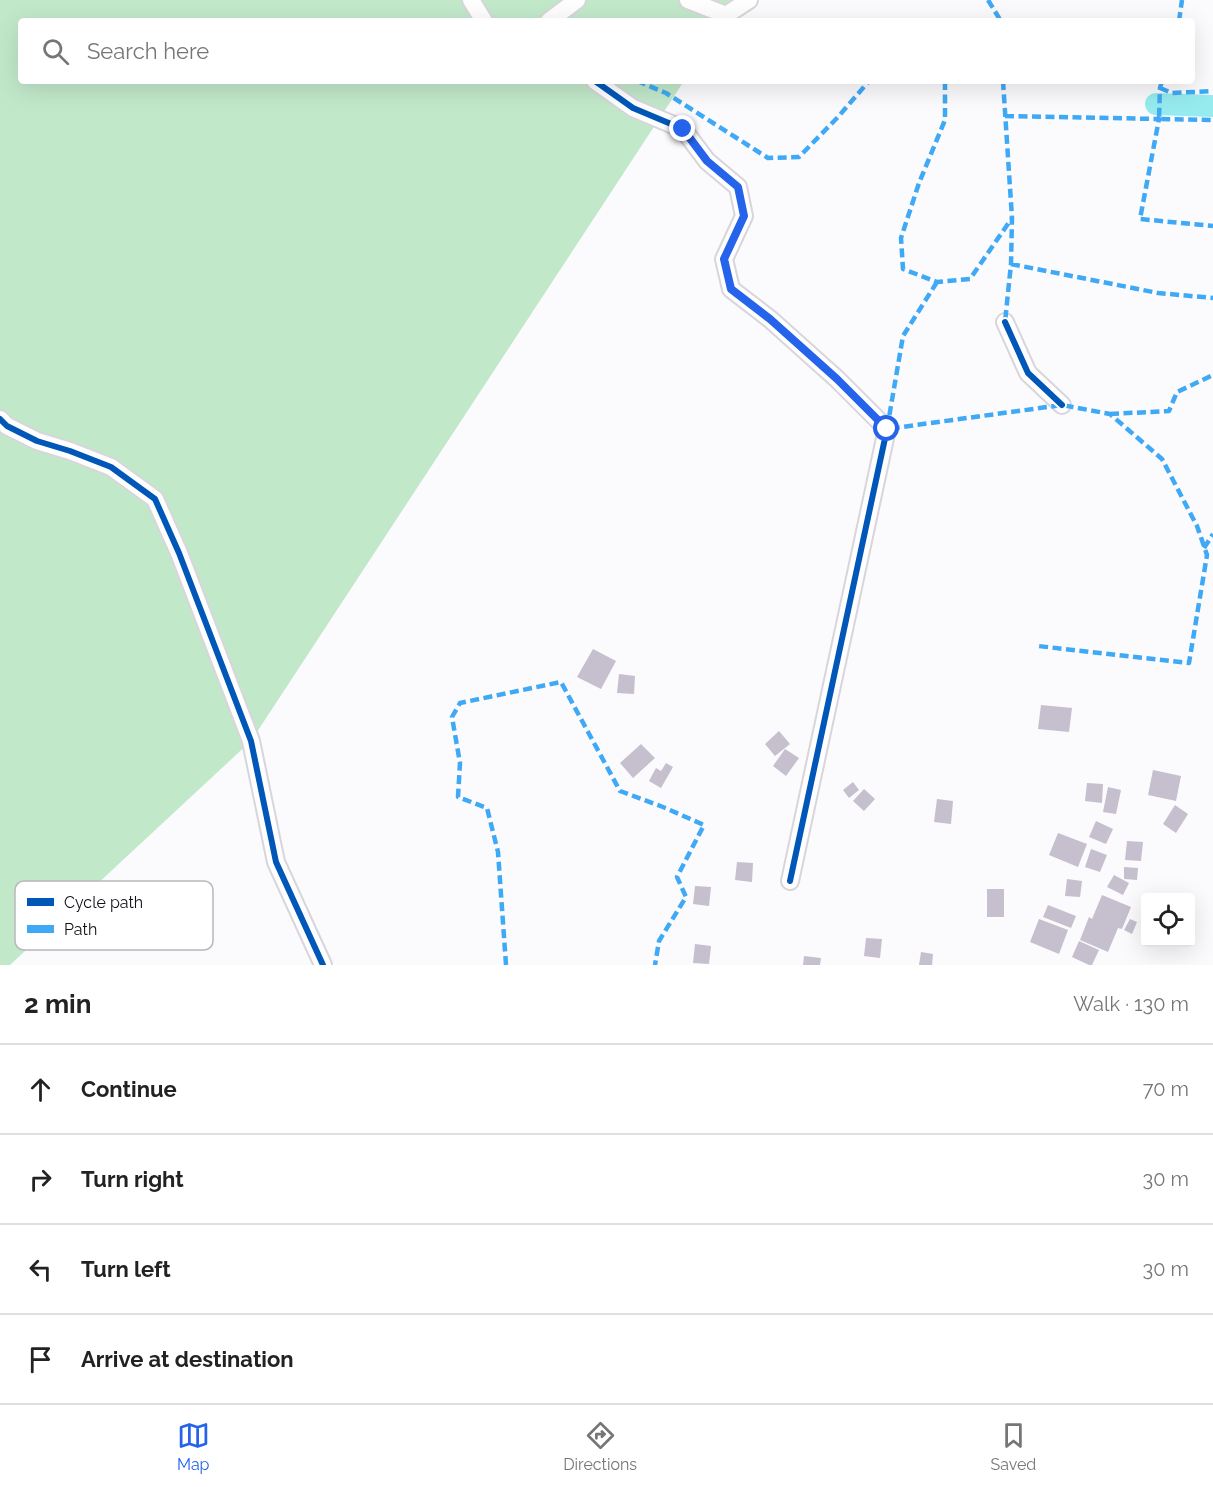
<!DOCTYPE html>
<meta charset="utf-8">
<style>
body{margin:0;font-family:Raleway,sans-serif;background:#f2f2f2;color:#222}
.controls{position:absolute;right:18px;bottom:18px;display:grid;overflow:hidden;border-radius:6px;box-shadow:0 6px 24px #0002}
.controls button{width:54px;height:54px;display:grid;place-items:center;padding:0;border:0;border-bottom:2px solid #e0e0e0;background:#fff;color:#222;font:30px sans-serif}
.stop{position:absolute;width:18px;height:18px;margin:-14px;border:4px solid #2563eb;border-radius:50%;background:#fff}
.stop.end{background:#2563eb;border-color:#fff;box-shadow:0 2px 6px #0008}
.list{margin:0;padding:0;list-style:none}
h2{display:flex;justify-content:space-between;align-items:center;height:78px;margin:0;padding:0 24px;font-size:26px}
h2 small{font-size:20px;font-weight:400;color:#767676}
.list li{display:grid;grid-template-columns:39px 1fr auto;gap:18px;align-items:center;box-sizing:border-box;height:90px;padding:0 24px;border-top:2px solid #e0e0e0}
.list b{display:block;font-size:22px;white-space:nowrap}
.list em{font-size:20px;font-style:normal;color:#767676}
.icon{flex:none;width:33px;height:33px;fill:none;stroke:currentColor;stroke-width:2;stroke-linecap:round;stroke-linejoin:round}
.map{position:relative;flex:none;width:1213px;height:965px;overflow:hidden}
.search{position:absolute;background:#fff;box-shadow:0 6px 24px #0002;left:18px;right:18px;top:18px;height:66px;display:flex;align-items:center;gap:15px;box-sizing:border-box;padding:0 21px;border-radius:6px;color:#767676;font-size:22px}
.sheet{height:438px;background:#fff}
nav{display:flex;justify-content:space-around;align-items:center;box-sizing:border-box;height:84px;border-top:2px solid #e0e0e0;background:#fff;font-size:16px;color:#767676}
nav a{display:grid;justify-items:center;gap:3px}
nav .on{color:#2563eb}
.map>svg:first-child{display:block}
</style>
<div class="map">
<svg width="1213" height="965" viewBox="0 0 1213 965">
<rect width="100%" height="100%" fill="#fbfafd"/>
<path fill="#c2e8ca" d="M0 0H737L723 21H21V81H684L251 741 10 965H0Z"/>
<g fill="none" stroke-linecap="round" stroke-linejoin="round">
<path stroke="#96ebef" stroke-width="22" d="M1156 104 1213 106"/>
</g>
<path fill="#c5bfce" d="M593 649 616 661 601 689 577 677Z
M619 674 635 676 634 694 617 693Z
M1041 705 1072 708 1069 732 1038 729Z
M779 731 790 744 775 756 765 744Z
M641 744 655 758 633 778 620 763Z
M785 749 799 758 786 776 773 766Z
M666 763 673 767 661 788 649 781 656 768 661 771Z
M1153 770 1181 776 1176 801 1148 795Z
M853 782 859 790 849 798 843 790Z
M1087 783 1103 784 1102 803 1085 801Z
M1108 787 1121 790 1116 814 1103 812Z
M864 789 875 799 864 811 853 801Z
M937 799 953 801 951 824 934 822Z
M1175 805 1188 814 1176 833 1163 824Z
M1096 821 1113 829 1106 844 1089 837Z
M1058 833 1087 844 1078 867 1049 855Z
M1127 841 1143 842 1141 861 1125 860Z
M1091 849 1107 855 1100 872 1085 867Z
M737 862 753 863 752 882 735 880Z
M1124 867 1138 868 1137 880 1124 879Z
M1114 875 1129 883 1123 895 1107 887Z
M1067 879 1082 881 1080 897 1065 896Z
M695 886 711 887 709 906 693 904Z
M987 889H1004V917H987Z
M1102 895 1131 907 1122 929 1118 928 1108 952 1080 940 1089 917 1092 919Z
M1048 905 1076 916 1071 928 1043 917Z
M1039 919 1068 930 1059 954 1030 942Z
M1130 919 1137 922 1132 934 1124 930Z
M866 938 882 939 880 958 864 956Z
M1079 941 1099 950 1092 965H1089L1072 957Z
M695 944 711 946 709 964 693 963Z
M921 952 933 954 932 965H919Z
M804 956 821 958 820 965H803Z"/>
<g fill="none" stroke-linecap="round" stroke-linejoin="round">
<g stroke="#d8d5db" stroke-width="20">
<path id="minor" d="M471 0 484 21
M688 0 726 15 749 0
M549 21 577 0
M595 81 633 108 683 129 707 161 738 187 744 216 724 259 731 289 770 319 837 379 887 429 790 881
M1005 322 1028 373 1062 405
M0 419 7 426 37 441 70 451 111 467 155 499 179 553 251 741 276 862 323 965"/>
</g>
<use href="#minor" stroke="#fefeff" stroke-width="16"/>
<path stroke="#3fa9f5" stroke-width="4.5" stroke-dasharray="9 4.5" stroke-linecap="butt" d="M988 0 999 18V21
M1179 21 1182 0
M637 81 666 93 768 158 799 157 838 117 869 81
M945 81V120L919 183 901 238 903 269 937 282 970 279 1012 218
M1003 81 1012 218 1011 264 1005 322
M1162 81 1160 88 1159 119 1213 120
M1160 88 1172 93 1213 91
M1005 116 1159 119 1140 219 1213 226
M1011 264 1158 293 1213 298
M937 282 903 336 887 429 1062 405 1110 414 1162 459 1197 526 1207 555 1189 663 1038 646
M1110 414 1169 411 1177 392 1213 375
M1204 548 1213 534
M506 965 498 852 487 808 458 797 460 763 452 717 460 703 561 682 620 791 663 807 704 825 677 877 686 897 659 941 655 965"/>
<g stroke="#fff" stroke-width="10">
<path id="cycleway" d="M595 81 633 108 683 129 707 161 738 187 744 216 724 259 731 289 770 319 837 379 887 429 790 881
M1005 322 1028 373 1062 405
M0 419 7 426 37 441 70 451 111 467 155 499 179 553 251 741 276 862 323 965"/>
</g>
<use href="#cycleway" stroke="#0057b8" stroke-width="6"/>
</g>
<g fill="none" stroke-linecap="round" stroke-linejoin="round">
<path stroke="#2563eb" stroke-width="8" d="M683 129 707 161 738 187 744 216 724 259 731 289 770 319 837 379 887 429"/>
</g>
<rect x="15" y="881" width="198" height="69" rx="9" fill="#fff" stroke="#b8b7ba" stroke-width="1.5"/>
<rect x="27" y="898" width="27" height="8" fill="#0057b8"/>
<rect x="27" y="925" width="27" height="8" fill="#3fa9f5"/>
<g font-size="16" fill="#131018">
<text x="64" y="908">Cycle path</text>
<text x="64" y="935">Path</text>
</g>
</svg>
<div class="controls">
<button><svg class="icon" aria-label="locate" viewBox="0 0 24 24"><circle cx="12" cy="12" r="6"/><path d="M12 2v4M12 18v4M2 12h4M18 12h4"/></svg></button>
</div>
<div class="stop" style="left:887px;top:429px"></div>
<div class="stop end" style="left:683px;top:129px"></div>
<div class="search"><svg class="icon" aria-label="search" viewBox="0 0 24 24"><circle cx="10" cy="10" r="6"/><path d="M15 15l6 6"/></svg>Search here</div>
</div>
<section class="sheet">
<h2>2 min<small>Walk · 130 m</small></h2>
<ul class="list">
<li><svg class="icon" aria-label="ahead" viewBox="0 0 24 24"><path d="M12 20V5M6 11l6-6 6 6"/></svg><div><b>Continue</b></div><em>70 m</em></li>
<li><svg class="icon" aria-label="right" viewBox="0 0 24 24"><path d="M7 20v-9h11M14 6l5 5-5 5"/></svg><div><b>Turn right</b></div><em>30 m</em></li>
<li><svg class="icon" aria-label="left" viewBox="0 0 24 24"><path d="M17 20v-9H6M10 6l-5 5 5 5"/></svg><div><b>Turn left</b></div><em>30 m</em></li>
<li><svg class="icon" aria-label="arrive" viewBox="0 0 24 24"><path d="M6 21V4h12l-3 4 3 4H6"/></svg><div><b>Arrive at destination</b></div></li>
</ul>
</section>
<nav>
<a class="on"><svg class="icon" aria-label="map" viewBox="0 0 24 24"><path d="M3 6l6-2 6 2 6-2v14l-6 2-6-2-6 2zM9 4v14M15 6v14"/></svg>Map</a>
<a><svg class="icon" aria-label="directions" viewBox="0 0 24 24"><path d="M12 3l9 9-9 9-9-9zM9 14v-3h6M13 9l2 2-2 2"/></svg>Directions</a>
<a><svg class="icon" aria-label="saved" viewBox="0 0 24 24"><path d="M7 4h10v16l-5-4-5 4z"/></svg>Saved</a>
</nav>
